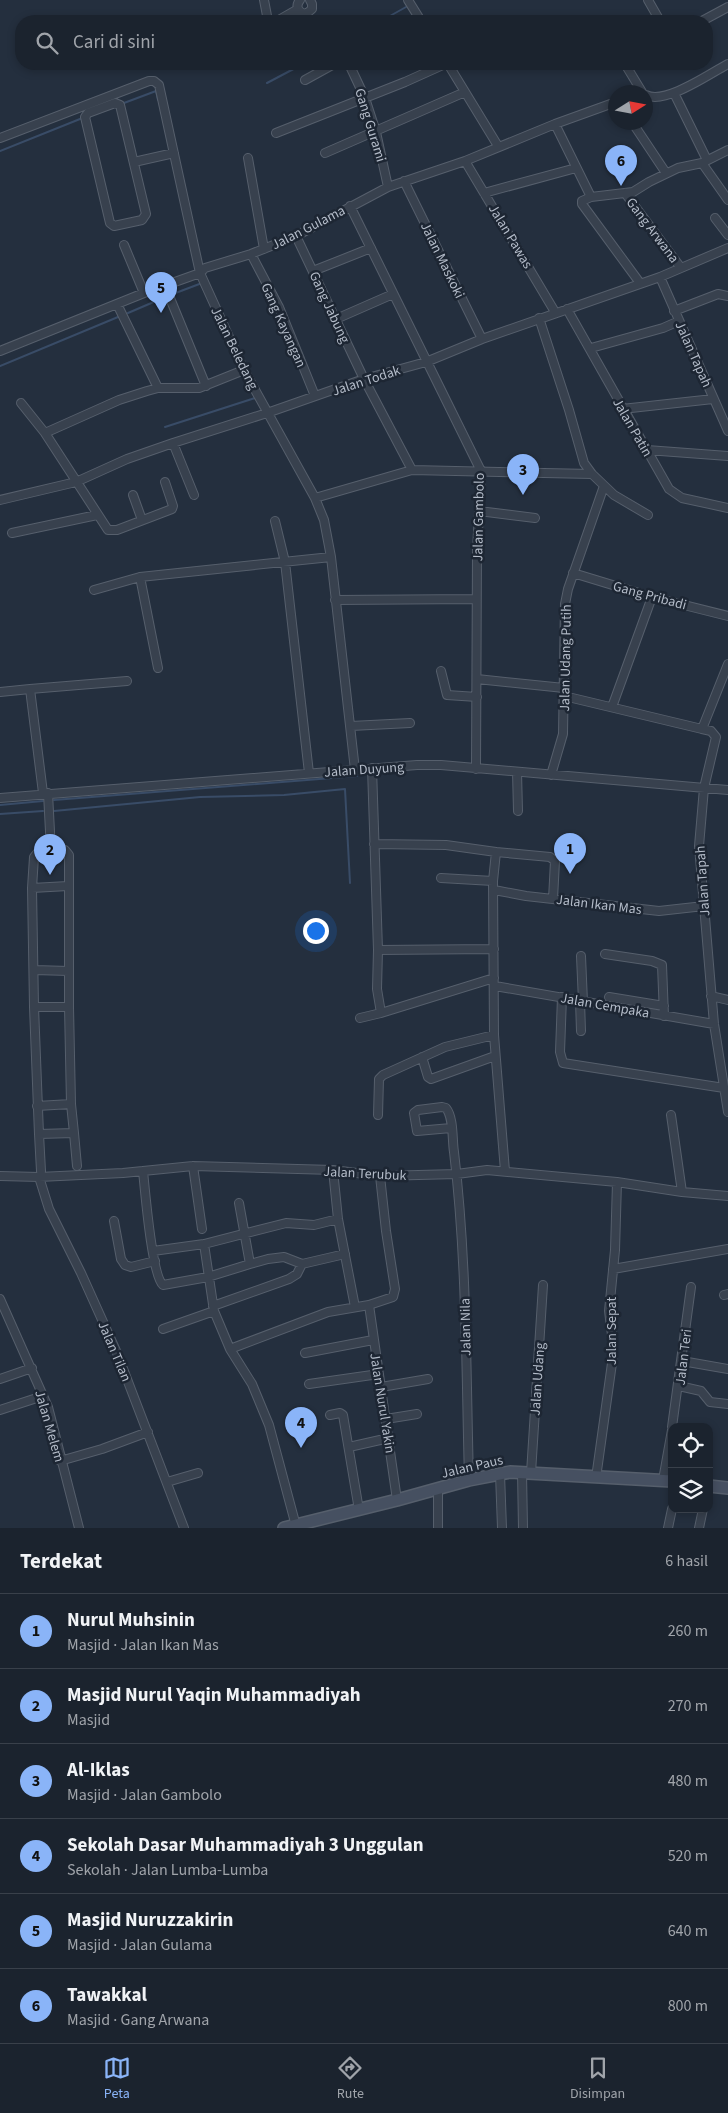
<!DOCTYPE html>
<html lang="id">
<meta charset="utf-8">
<style>
body{margin:0;font-family:"Source Sans 3",sans-serif;background:#282f3a;color:#f1f3f6}
.controls{position:absolute;right:15px;bottom:15px;display:grid;overflow:hidden;border-radius:10px;box-shadow:0 2px 8px #0003}
.controls button{width:45px;height:45px;display:grid;place-items:center;padding:0;border:0;border-bottom:1px solid #39404a;background:#1b232e;color:#f1f3f6;font:25px sans-serif}
.compass{position:absolute;left:608px;top:85px;width:45px;height:45px;border-radius:50%;background:#1b232e;box-shadow:0 2px 8px #0003;rotate:79deg}
.you{position:absolute;left:315px;top:930px;width:18px;height:18px;margin:-12px;border:4px solid #fff;border-radius:50%;background:#1a73e8;box-shadow:0 0 0 8px #1a73e833}
.badge{display:grid;place-items:center;width:32px;height:32px;border-radius:50%;background:#8ab4f8;color:#111;font-size:16px;font-weight:700}
.pin{position:absolute;translate:-50% -41px;filter:drop-shadow(0 1px 2px #0008)}
.pin::after{content:'';position:absolute;top:26px;width:18px;height:15px;background:inherit;clip-path:polygon(0 0,100% 0,50% 100%)}
.list{margin:0;padding:0;list-style:none}
h2{display:flex;justify-content:space-between;align-items:center;height:65px;margin:0;padding:0 20px;font-size:21px}
h2 small{font-size:16px;font-weight:400;color:#a0a4aa}
.list li{display:grid;grid-template-columns:32px 1fr auto;gap:15px;align-items:center;box-sizing:border-box;height:75px;padding:0 20px;border-top:1px solid #39404a}
.list b{display:block;font-size:19px;white-space:nowrap}
.list p{margin:0;font-size:16px;white-space:nowrap;color:#a0a4aa}
.list em{font-size:16px;font-style:normal;color:#a0a4aa}
.icon{flex:none;width:28px;height:28px;fill:none;stroke:currentColor;stroke-width:2;stroke-linecap:round;stroke-linejoin:round}
.map{position:relative;flex:none;width:728px;height:1528px;overflow:hidden}
.search{position:absolute;background:#1b232e;box-shadow:0 2px 8px #0003;left:15px;right:15px;top:15px;height:55px;display:flex;align-items:center;gap:12px;box-sizing:border-box;padding:0 18px;border-radius:20px;color:#a0a4aa;font-size:19px}
.sheet{height:515px;background:#1b232e}
nav{display:flex;justify-content:space-around;align-items:center;box-sizing:border-box;height:70px;border-top:1px solid #39404a;background:#1b232e;font-size:14px;color:#a0a4aa}
nav a{display:grid;justify-items:center;gap:2px}
nav .on{color:#8ab4f8}
.map>svg:first-child{display:block}
</style>
<div class="map">
<svg width="728" height="1528" viewBox="0 0 728 1528">
<rect width="100%" height="100%" fill="#242f3e"/>
<g fill="none" stroke-linecap="round" stroke-linejoin="round">
<path stroke="#394c67" stroke-width="2" d="M381 21 406 7
M267 83 303 64
M124 103 156 91 158 100
M0 151 80 119
M173 294 202 283
M128 313 163 298
M0 366 118 317
M165 427 255 398
M54 800 357 776
M0 805 43 801
M54 811 200 797 284 795 345 789 350 883
M0 814 43 811"/>
<g stroke="#565f6c" stroke-width="10">
<path id="minor" d="M264 0 268 21
M300 0C295 6 298 13 306 14L312 9V4L310 0
M408 0 421 21
M648 0 660 21
M277 21 298 9
M702 21 728 7
M349 64 365 98 376 132 388 187
M448 64 498 146
M625 64 642 92
M305 80 334 64
M674 93 707 160
M646 95C665 105 709 74 728 64
M115 103 120 105 146 214 142 220 114 226 110 223 85 117 88 113Z
M632 122 666 173
M555 124 591 197
M276 133 405 82 445 64
M0 138 149 81H154L159 85 200 273 244 370 315 498 324 520 331 557 355 770
M325 153 465 92
M248 158 264 249
M465 161 555 312
M134 162 174 153
M702 163 728 200
M404 181 482 339
M484 193 576 168
M625 193 681 268
M350 206 481 471 477 552 476 769
M715 218 728 235
M296 236 364 379 412 470
M124 245 144 293
M251 254 279 307 315 396
M313 271 371 248
M660 277 728 431
M640 283 582 204V201L591 197 633 192 649 182 678 168 702 163 728 150
M165 286 206 386
M117 304 158 388
M567 309 669 489 682 498 728 508
M674 311 718 294 728 296
M539 318 569 410 584 463 592 474 614 495 648 515
M336 319 393 294
M591 348 663 328 679 321
M0 351 144 293 200 273 205 268 251 254 296 236 388 187 465 161 555 124 616 102
M21 403 45 433 119 400 147 391 158 388H199L244 370
M622 409 713 399
M45 433 108 530H117L172 509 173 506 165 482
M173 443 194 495
M647 450 728 456
M133 495 142 520
M315 498 412 470 592 474
M0 500 76 482 127 459 173 443 267 413 364 379 426 362 482 339 660 277 728 248
M479 511 535 518
M275 521 285 562 309 773
M12 533 97 515
M573 573 652 597 728 616
M140 577 158 668
M94 590 140 577 331 557
M335 600 476 599
M728 664 702 729 711 731 716 737 704 788 699 846 714 1024 728 1112
M441 671 447 695 477 697
M477 679 564 688
M30 689 127 681
M0 692 30 689 43 793
M564 696 702 729
M612 707 652 597
M351 726 410 723
M517 772 518 811
M551 775 563 734 565 604 568 589 604 486
M48 793 51 851
M0 798 417 765H441L728 790
M374 844 446 845 496 852
M441 878 493 881
M32 888 68 886
M494 890 526 896 659 911 704 906
M378 950 494 949
M605 954 652 961 662 965 664 1016
M581 956 583 1002
M34 970 69 971
M495 986 714 1024
M711 996 728 1000
M562 997 560 1052 563 1063 724 1088
M609 997 664 1006
M580 1001 581 1031
M34 1007H69
M381 1013 494 978
M360 1018 381 1013 377 989 378 950 372 768
M422 1057 428 1077 431 1079 495 1056
M37 1106 71 1104
M378 1115 379 1079 383 1075 445 1047 494 1035
M671 1115 682 1192
M451 1128 417 1131 414 1113 418 1110 442 1107 446 1108C454 1118 452 1140 454 1152 467 1261 466 1371 469 1480
M39 1134 34 1007 32 888 34 857 38 852 65 850 69 855V1007L71 1104 74 1133
M193 1166 202 1229
M333 1170 338 1219 355 1307
M41 1171 39 1134 74 1133 77 1166
M143 1171C145 1190 152 1276 163 1285L208 1277 250 1264 239 1203
M505 1171 494 1035 493 881 496 852 550 857 555 861 553 899
M0 1176 39 1177 123 1173 193 1166 333 1170 380 1176 457 1174 487 1170 617 1182 682 1192 728 1196
M39 1177 49 1209 81 1273 117 1353 184 1528
M114 1221 121 1259 125 1265 131 1267 155 1261
M204 1244 214 1311 230 1349 252 1384 269 1425 296 1526
M153 1251 204 1244 286 1223 314 1225 338 1219
M250 1264 268 1259 284 1257 302 1264 345 1254
M613 1269 728 1249
M724 1295 728 1294
M0 1299 48 1407 79 1528
M369 1305 397 1500
M213 1306 289 1279 297 1274 302 1264
M163 1329 214 1311
M230 1349 328 1312 369 1305 393 1297 395 1289 386 1231 380 1176
M305 1353 373 1340
M682 1361 728 1369
M0 1379 32 1368
M309 1384 379 1374
M679 1386 701 1391 710 1402 728 1404
M381 1387 428 1379
M0 1410 43 1396
M330 1415 340 1413 343 1415 359 1510
M386 1419 417 1414
M672 1427 691 1287
M349 1447 389 1438
M60 1461 102 1449 148 1432
M522 1472 523 1528
M531 1473 543 1285
M500 1474 502 1528
M596 1478 613 1356V1343L609 1311 615 1250 617 1182
M663 1480 672 1430
M167 1482 198 1473
M438 1528V1489
M668 1528 672 1509
M699 1528 703 1509"/>
</g>
<g stroke="#565f6c" stroke-width="14">
<path id="secondary" d="M709 1486 728 1488
M284 1528 397 1500 469 1480 510 1472 672 1481"/>
</g>
<use href="#minor" stroke="#38414e" stroke-width="8"/>
<use href="#secondary" stroke="#465061" stroke-width="11"/>
</g>
<g text-anchor="middle" stroke-width="5" stroke-linejoin="round" paint-order="stroke">
<g font-size="14" fill="#b4bcc9" stroke="#1d2633">
<text transform="translate(371 125) rotate(73)" y="5">Gang Gurami</text>
<text transform="translate(308 227) rotate(-27)" y="5">Jalan Gulama</text>
<text transform="translate(653 230) rotate(53)" y="5">Gang Arwana</text>
<text transform="translate(511 236) rotate(59)" y="5">Jalan Pawas</text>
<text transform="translate(443 260) rotate(64)" y="5">Jalan Maskoki</text>
<text transform="translate(330 307) rotate(65)" y="5">Gang Jabung</text>
<text transform="translate(284 325) rotate(66)" y="5">Gang Kayangan</text>
<text transform="translate(235 348) rotate(64)" y="5">Jalan Beledang</text>
<text transform="translate(694 354) rotate(66)" y="5">Jalan Tapah</text>
<text transform="translate(366 380) rotate(-18)" y="5">Jalan Todak</text>
<text transform="translate(633 427) rotate(60)" y="5">Jalan Patin</text>
<text transform="translate(478 517) rotate(-89)" y="5">Jalan Gambolo</text>
<text transform="translate(650 595) rotate(15)" y="5">Gang Pribadi</text>
<text transform="translate(565 658) rotate(-89)" y="5">Jalan Udang Putih</text>
<text transform="translate(364 769) rotate(-4)" y="5">Jalan Duyung</text>
<text transform="translate(702 881) rotate(-94)" y="5">Jalan Tapah</text>
<text transform="translate(599 904) rotate(7)" y="5">Jalan Ikan Mas</text>
<text transform="translate(605 1005) rotate(10)" y="5">Jalan Cempaka</text>
<text transform="translate(365 1173) rotate(3)" y="5">Jalan Terubuk</text>
<text transform="translate(465 1327) rotate(-91)" y="5">Jalan Nila</text>
<text transform="translate(611 1331) rotate(-90)" y="5">Jalan Sepat</text>
<text transform="translate(115 1351) rotate(67)" y="5">Jalan Tilan</text>
<text transform="translate(683 1357) rotate(-83)" y="5">Jalan Teri</text>
<text transform="translate(537 1379) rotate(-86)" y="5">Jalan Udang</text>
<text transform="translate(383 1403) rotate(81)" y="5">Jalan Nurul Yakin</text>
<text transform="translate(50 1426) rotate(74)" y="5">Jalan Melem</text>
<text transform="translate(472 1466) rotate(-13)" y="5">Jalan Paus</text>
</g>
</g>
</svg>
<div class="controls">
<button><svg class="icon" aria-label="locate" viewBox="0 0 24 24"><circle cx="12" cy="12" r="6"/><path d="M12 2v4M12 18v4M2 12h4M18 12h4"/></svg></button>
<button><svg class="icon" aria-label="layers" viewBox="0 0 24 24"><path d="M12 4l9 5-9 5-9-5zM3 14l9 5 9-5"/></svg></button>
</div>
<svg class="compass" viewBox="-18 -18 36 36"><path d="M0-13l5 13h-10z" fill="#e53935"/><path d="M0 13l5-13h-10z" fill="#a0a4aa"/></svg>
<div class="you"></div>
<div class="pin badge" style="left:570px;top:874px">1</div>
<div class="pin badge" style="left:50px;top:875px">2</div>
<div class="pin badge" style="left:523px;top:495px">3</div>
<div class="pin badge" style="left:301px;top:1448px">4</div>
<div class="pin badge" style="left:161px;top:313px">5</div>
<div class="pin badge" style="left:621px;top:186px">6</div>
<div class="search"><svg class="icon" aria-label="search" viewBox="0 0 24 24"><circle cx="10" cy="10" r="6"/><path d="M15 15l6 6"/></svg>Cari di sini</div>
</div>
<section class="sheet">
<h2>Terdekat<small>6 hasil</small></h2>
<ul class="list">
<li><span class="badge">1</span><div><b>Nurul Muhsinin</b><p>Masjid · Jalan Ikan Mas</p></div><em>260 m</em></li>
<li><span class="badge">2</span><div><b>Masjid Nurul Yaqin Muhammadiyah</b><p>Masjid</p></div><em>270 m</em></li>
<li><span class="badge">3</span><div><b>Al-Iklas</b><p>Masjid · Jalan Gambolo</p></div><em>480 m</em></li>
<li><span class="badge">4</span><div><b>Sekolah Dasar Muhammadiyah 3 Unggulan</b><p>Sekolah · Jalan Lumba-Lumba</p></div><em>520 m</em></li>
<li><span class="badge">5</span><div><b>Masjid Nuruzzakirin</b><p>Masjid · Jalan Gulama</p></div><em>640 m</em></li>
<li><span class="badge">6</span><div><b>Tawakkal</b><p>Masjid · Gang Arwana</p></div><em>800 m</em></li>
</ul>
</section>
<nav>
<a class="on"><svg class="icon" aria-label="map" viewBox="0 0 24 24"><path d="M3 6l6-2 6 2 6-2v14l-6 2-6-2-6 2zM9 4v14M15 6v14"/></svg>Peta</a>
<a><svg class="icon" aria-label="directions" viewBox="0 0 24 24"><path d="M12 3l9 9-9 9-9-9zM9 14v-3h6M13 9l2 2-2 2"/></svg>Rute</a>
<a><svg class="icon" aria-label="saved" viewBox="0 0 24 24"><path d="M7 4h10v16l-5-4-5 4z"/></svg>Disimpan</a>
</nav>
